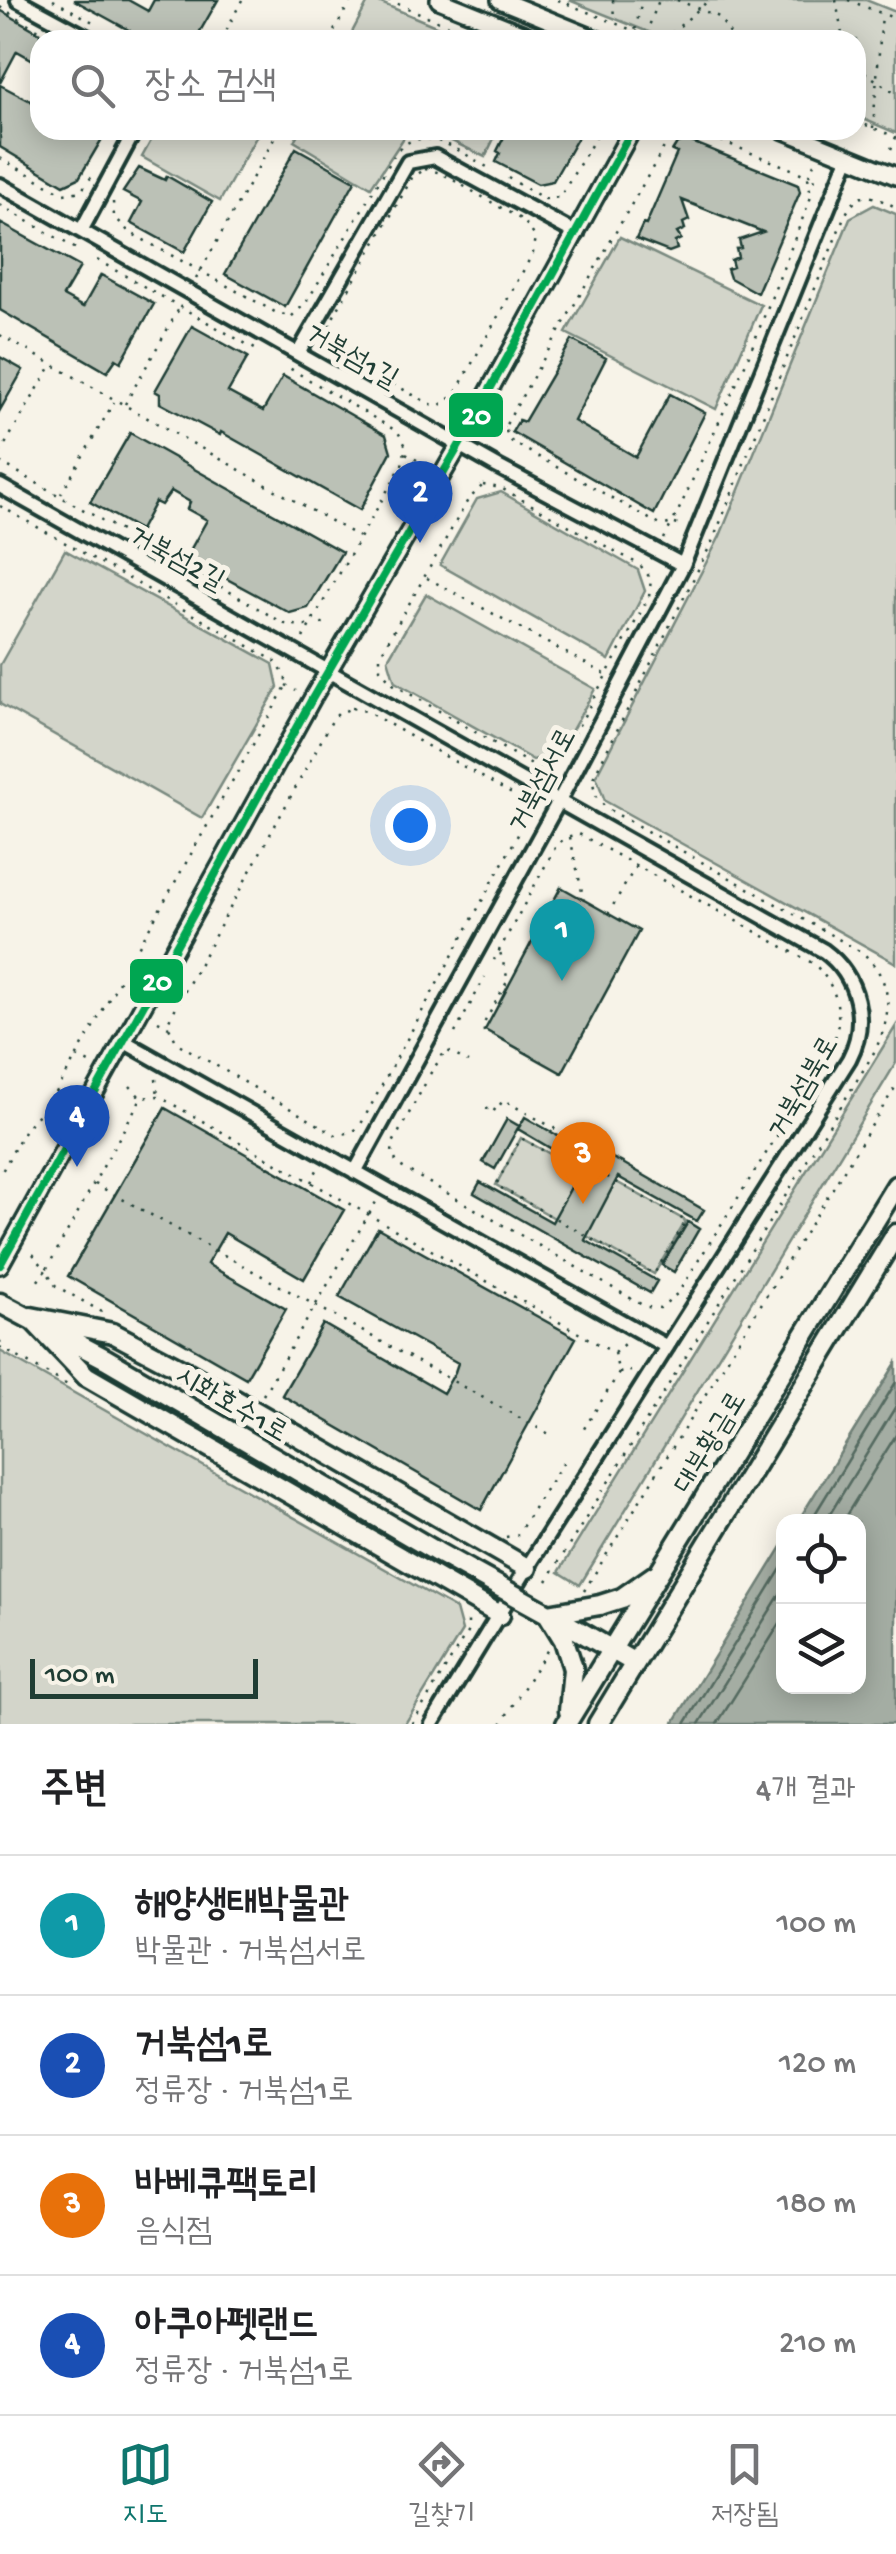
<!DOCTYPE html>
<html lang="ko">
<meta charset="utf-8">
<style>
body{margin:0;font-family:"Gochi Hand","Poor Story",sans-serif;background:#f6f6f6;color:#202124}
.controls{position:absolute;right:30px;bottom:30px;display:grid;overflow:hidden;border-radius:20px;box-shadow:0 5px 25px #0003}
.controls button{width:90px;height:90px;display:grid;place-items:center;padding:0;border:0;border-bottom:2px solid #e0e0e0;background:#fff;color:#202124;font:50px sans-serif}
.scale{position:absolute;left:30px;bottom:25px;width:228px;box-sizing:border-box;padding-left:10px;border:5px solid #1f3d34;border-top:0;font-size:28px;line-height:35px;white-space:nowrap;color:#1f3d34;-webkit-text-stroke:8px #f7f3e8;paint-order:stroke}
.you{position:absolute;left:410px;top:825px;width:35px;height:35px;margin:-25px;border:8px solid #fff;border-radius:50%;background:#1a73e8;box-shadow:0 0 0 15px #1a73e833}
.badge{display:grid;place-items:center;width:65px;height:65px;border-radius:50%;background:#0f766e;color:#fff;font-size:32px;font-weight:700}
.pin{position:absolute;translate:-50% -82px;filter:drop-shadow(0 2px 5px #0008)}
.pin::after{content:'';position:absolute;top:52px;width:35px;height:30px;background:inherit;clip-path:polygon(0 0,100% 0,50% 100%)}
.list{margin:0;padding:0;list-style:none}
h2{display:flex;justify-content:space-between;align-items:center;height:130px;margin:0;padding:0 40px;font-size:42px}
h2 small{font-size:32px;font-weight:400;color:#757577}
.list li{display:grid;grid-template-columns:65px 1fr auto;gap:30px;align-items:center;box-sizing:border-box;height:140px;padding:0 40px;border-top:2px solid #e0e0e0}
.list b{display:block;font-size:38px;white-space:nowrap}
.list p{margin:0;font-size:32px;white-space:nowrap;color:#757577}
.list em{font-size:32px;font-style:normal;color:#757577}
.icon{flex:none;width:55px;height:55px;fill:none;stroke:currentColor;stroke-width:2;stroke-linecap:round;stroke-linejoin:round}
.map{position:relative;flex:none;width:896px;height:1724px;overflow:hidden}
.search{position:absolute;background:#fff;box-shadow:0 5px 25px #0003;left:30px;right:30px;top:30px;height:110px;display:flex;align-items:center;gap:25px;box-sizing:border-box;padding:0 35px;border-radius:30px;color:#757577;font-size:38px}
.sheet{height:690px;background:#fff}
nav{display:flex;justify-content:space-around;align-items:center;box-sizing:border-box;height:140px;border-top:2px solid #e0e0e0;background:#fff;font-size:28px;color:#757577}
nav a{display:grid;justify-items:center;gap:5px}
nav .on{color:#0f766e}
.map>svg:first-child{display:block}
</style>
<div class="map">
<svg width="896" height="1724" viewBox="0 0 896 1724">
<rect width="100%" height="100%" fill="#f7f3e8"/>
<filter id="ink" filterUnits="userSpaceOnUse"><feTurbulence type="fractalNoise" baseFrequency=".01" numOctaves="2"/><feDisplacementMap in="SourceGraphic" scale="20" xChannelSelector="R" yChannelSelector="G"/><feConvolveMatrix kernelMatrix="1 2 1 2 8 2 1 2 1" color-interpolation-filters="sRGB"/></filter>
<g filter="url(#ink)">
<path fill="#d3d5ca" stroke="#79897f" stroke-width="2.5" d="M369 0H374L469 40H348Z
M569 0H866L896 12V133L856 116V40H668Z
M157 130H260L220 201 142 157Z
M300 130H409L371 187 294 141Z
M429 130H498L485 157Z
M874 205 896 214V963L605 801 596 776 720 536 850 218Z
M620 237 761 305 716 409 566 333Z
M501 492 638 570 645 591 609 660 440 565 477 499Z
M65 550 273 664 278 687 202 818 0 704V665Z
M426 594 595 689 559 753 533 760 395 682 388 659Z
M896 1026V1063L580 1585 559 1572Z
M521 1138 590 1176 595 1170 686 1221 654 1274 496 1185Z
M0 1351 456 1609 462 1631 405 1724H0Z"/>
<path fill="#a4ada3" stroke="#6f8077" stroke-width="2.5" d="M896 1363V1724H673L783 1545 784 1686H858V1522L798 1521Z"/>
<g fill="none" stroke-linecap="round" stroke-linejoin="round">
<path stroke="#546a60" stroke-width="2.5" d="M810 1522 896 1382
M825 1522 896 1406
M842 1522 896 1435
M685 1724 784 1564
M699 1724 784 1588
M717 1724 784 1617"/>
</g>
<path fill="#bbc1b6" stroke="#1f3d34" stroke-width="2.5" d="M74 0H128L148 11 154 0H218L195 40H147Z
M0 10 40 33V52L35 61 17 51 0 83Z
M0 85 40 106V130H86L102 139 79 178 64 185 0 147Z
M522 130H582L553 181 538 184 496 162 500 153 497 151 507 131 518 136Z
M687 140 798 185 800 192 757 293 730 278 727 269 733 267 731 260 738 257 736 249 741 248 739 240 763 232 682 200 689 220 683 223 685 229 677 233 681 239 675 242 677 249 669 252 636 239 643 224 646 225 677 153 672 151 677 143Z
M296 148 355 181 285 307 225 274Z
M139 168 165 180 167 176 212 202 184 252 131 223 142 202 123 192Z
M0 223 80 267 63 296 83 307 101 275 154 304 121 362 116 359 107 372 0 310Z
M192 326 248 357 228 392 263 411 283 376 386 435 391 452 360 510 221 432 220 435 160 403V394L155 391Z
M572 340 606 358 574 421 636 457 670 394 705 413 654 514 512 432 519 420 524 422Z
M0 357 23 370 0 410Z
M130 433 342 552 308 608 290 613 192 560 188 554 207 520 187 509 190 502 171 491 161 505 155 502 140 530 90 502Z
M561 887 639 931 562 1073 485 1030Z
M165 1108 344 1210 304 1279 225 1233 207 1264 286 1309 246 1378 68 1276Z
M525 1117 606 1163 610 1157 621 1162 704 1210 697 1221 618 1177 585 1240 657 1281 650 1293 474 1193 480 1182 552 1222 582 1167 518 1129Z
M507 1119 519 1126 495 1169 483 1162Z
M688 1222 699 1229 674 1272 662 1265Z
M378 1228 576 1338 481 1510 282 1395 323 1324 443 1393 455 1372 458 1363 339 1297Z"/>
<g fill="none" stroke-linecap="round" stroke-linejoin="round">
<g stroke="#1f3d34" stroke-width="20">
<path id="minor" d="M18 0 92 40
M0 185 498 467 683 565
M81 231 135 130
M299 352 408 162 435 157 577 234
M0 486 824 951C858 976 869 1021 849 1059L527 1568 432 1724
M125 1042 667 1347
M355 1172 559 801 683 565 849 156"/>
</g>
<g stroke="#1f3d34" stroke-width="22">
<path id="tertiary" d="M439 0 538 40
M500 0 598 40
M783 130 896 176
M0 1265 312 699 460 444 632 130"/>
</g>
<g stroke="#1f3d34" stroke-width="25">
<path id="secondary" d="M0 1303 106 1359 437 1552
M31 1317 113 1333 185 1371 527 1568
M31 1318 86 1376 500 1615
M600 1605 622 1598 655 1575
M581 1632 635 1663
M569 1711 573 1669 571 1662
M566 1724 896 1186
M598 1724 896 1234"/>
</g>
<path stroke="#1f3d34" stroke-width="2.5" stroke-dasharray="2.5 8" stroke-linecap="butt" d="M53 0 93 22
M242 0 227 29 246 40
M388 0 485 40
M558 0 657 40
M613 0 614 21
M677 0 719 17 734 40
M836 0 843 40
M848 0 896 19
M0 7 49 36
M646 34 659 0
M124 39 126 40
M329 40 351 0
M633 40 642 0
M664 40 709 0
M856 66 896 94
M856 121 896 137
M873 128 882 14
M674 130 504 428 512 442 662 526 672 523 676 516 745 365 811 197 808 177 799 172 694 130
M399 149C426 123 461 153 489 168
M891 149 896 137
M0 158 64 194 81 191 93 175
M814 163 808 177 821 182
M425 169 441 173 524 221 536 238 533 253 454 396 440 405 430 404 340 355 332 345 330 323 412 178Z
M508 178 545 199 560 197 600 130
M113 202 114 216 129 232 275 312 291 317 306 303 394 156
M0 205 78 250
M97 260 255 349
M196 279 279 130
M0 335 359 537
M125 404 180 307
M493 421 504 428
M0 453 51 366
M406 453 420 462
M0 462 142 543
M483 485 501 488 640 565 651 579 649 597 561 758 546 768 535 767 393 684 380 669V655L468 500Z
M61 494 114 402
M0 506 275 661 286 677 285 688 54 1096 25 1129 0 1175
M664 539 672 523 681 526
M175 560 285 624 305 626 314 618 402 465 406 446 398 432 284 365
M427 578 605 674
M303 638 314 618 327 626
M286 685 296 691
M352 708 366 711 517 797 524 805 527 818 361 1124 353 1132 336 1135 177 1043 169 1027V1020L333 719 338 714Z
M570 837 584 901
M608 914 636 866
M158 1021 169 1027
M484 1032 483 1025 508 980 500 952
M455 1033 485 977
M77 1057 89 1063
M430 1074 446 1050 468 1062
M156 1079 158 1096
M425 1084 393 1143 392 1153 398 1165 646 1307 660 1308 678 1293 828 1055C845 1022 841 990 814 964L579 834 566 837 556 846 494 960
M130 1086 141 1098
M487 1110 488 1106 496 1111 503 1100 603 1155 590 1177 521 1138 496 1185 654 1274 686 1221 595 1170
M311 1182 317 1170
M95 1184 549 1434
M33 1254 46 1270 34 1286
M102 1312 56 1286 46 1270 141 1098 158 1096 614 1353 619 1373 580 1435
M0 1342 1 1341
M0 1347 73 1388
M614 1353 624 1344
M619 1373 631 1371
M263 1395 376 1202
M506 1537 517 1535 566 1458
M547 1581 872 1056C892 1019 896 984 863 953L606 808 597 798 592 780 713 540 844 217C861 187 869 195 896 207
M584 1591 896 1086
M412 1724 468 1631V1617
M501 1724 548 1649"/>
<use href="#minor" stroke="#f7f3e8" stroke-width="12"/>
<use href="#tertiary" stroke="#f7f3e8" stroke-width="15"/>
<use href="#secondary" stroke="#f7f3e8" stroke-width="18"/>
<g stroke="#1f3d34" stroke-width="25" stroke-linecap="butt">
<path id="secondary-bridge" d="M437 1552 581 1632
M571 1662 564 1640 548 1614 600 1605"/>
</g>
<use href="#secondary-bridge" stroke="#f7f3e8" stroke-width="18"/>
<g stroke="#f7f3e8" stroke-width="15">
<path id="bus-1" d="M0 1265 312 699 460 444 632 130"/>
</g>
<use href="#bus-1" stroke="#00a651" stroke-width="8"/>
</g>
</g>
<g text-anchor="middle" stroke-width="10" stroke-linejoin="round" paint-order="stroke">
<g font-size="28" fill="#1f3d34" stroke="#f7f3e8">
<text transform="translate(353 354) rotate(30)" y="10">거북섬1길</text>
<text transform="translate(178 556) rotate(29)" y="10">거북섬2길</text>
<text transform="translate(540 779) rotate(-62)" y="10">거북섬서로</text>
<text transform="translate(801 1086) rotate(-60)" y="10">거북섬북로</text>
<text transform="translate(233 1402) rotate(30)" y="10">시화호수1로</text>
<text transform="translate(708 1441) rotate(-59)" y="10">대부황금로</text>
</g>
</g>
<g stroke="#f7f3e8" stroke-width="4">
<rect x="447" y="391" width="58" height="48" rx="10" fill="#00a651"/>
<rect x="128" y="957" width="57" height="48" rx="10" fill="#00a651"/>
</g>
<g font-size="28" text-anchor="middle" font-weight="bold" fill="#fff">
<text x="476" y="424">20</text>
<text x="157" y="990">20</text>
</g>
</svg>
<div class="controls">
<button><svg class="icon" aria-label="locate" viewBox="0 0 24 24"><circle cx="12" cy="12" r="6"/><path d="M12 2v4M12 18v4M2 12h4M18 12h4"/></svg></button>
<button><svg class="icon" aria-label="layers" viewBox="0 0 24 24"><path d="M12 4l9 5-9 5-9-5zM3 14l9 5 9-5"/></svg></button>
</div>
<div class="scale">100 m</div>
<div class="you"></div>
<div class="pin badge" style="left:562px;top:981px;background:#0f9aa8">1</div>
<div class="pin badge" style="left:420px;top:543px;background:#1a4fb4">2</div>
<div class="pin badge" style="left:583px;top:1204px;background:#e8710a">3</div>
<div class="pin badge" style="left:77px;top:1167px;background:#1a4fb4">4</div>
<div class="search"><svg class="icon" aria-label="search" viewBox="0 0 24 24"><circle cx="10" cy="10" r="6"/><path d="M15 15l6 6"/></svg>장소 검색</div>
</div>
<section class="sheet">
<h2>주변<small>4개 결과</small></h2>
<ul class="list">
<li><span class="badge" style="background:#0f9aa8">1</span><div><b>해양생태박물관</b><p>박물관 · 거북섬서로</p></div><em>100 m</em></li>
<li><span class="badge" style="background:#1a4fb4">2</span><div><b>거북섬1로</b><p>정류장 · 거북섬1로</p></div><em>120 m</em></li>
<li><span class="badge" style="background:#e8710a">3</span><div><b>바베큐팩토리</b><p>음식점</p></div><em>180 m</em></li>
<li><span class="badge" style="background:#1a4fb4">4</span><div><b>아쿠아펫랜드</b><p>정류장 · 거북섬1로</p></div><em>210 m</em></li>
</ul>
</section>
<nav>
<a class="on"><svg class="icon" aria-label="map" viewBox="0 0 24 24"><path d="M3 6l6-2 6 2 6-2v14l-6 2-6-2-6 2zM9 4v14M15 6v14"/></svg>지도</a>
<a><svg class="icon" aria-label="directions" viewBox="0 0 24 24"><path d="M12 3l9 9-9 9-9-9zM9 14v-3h6M13 9l2 2-2 2"/></svg>길찾기</a>
<a><svg class="icon" aria-label="saved" viewBox="0 0 24 24"><path d="M7 4h10v16l-5-4-5 4z"/></svg>저장됨</a>
</nav>
